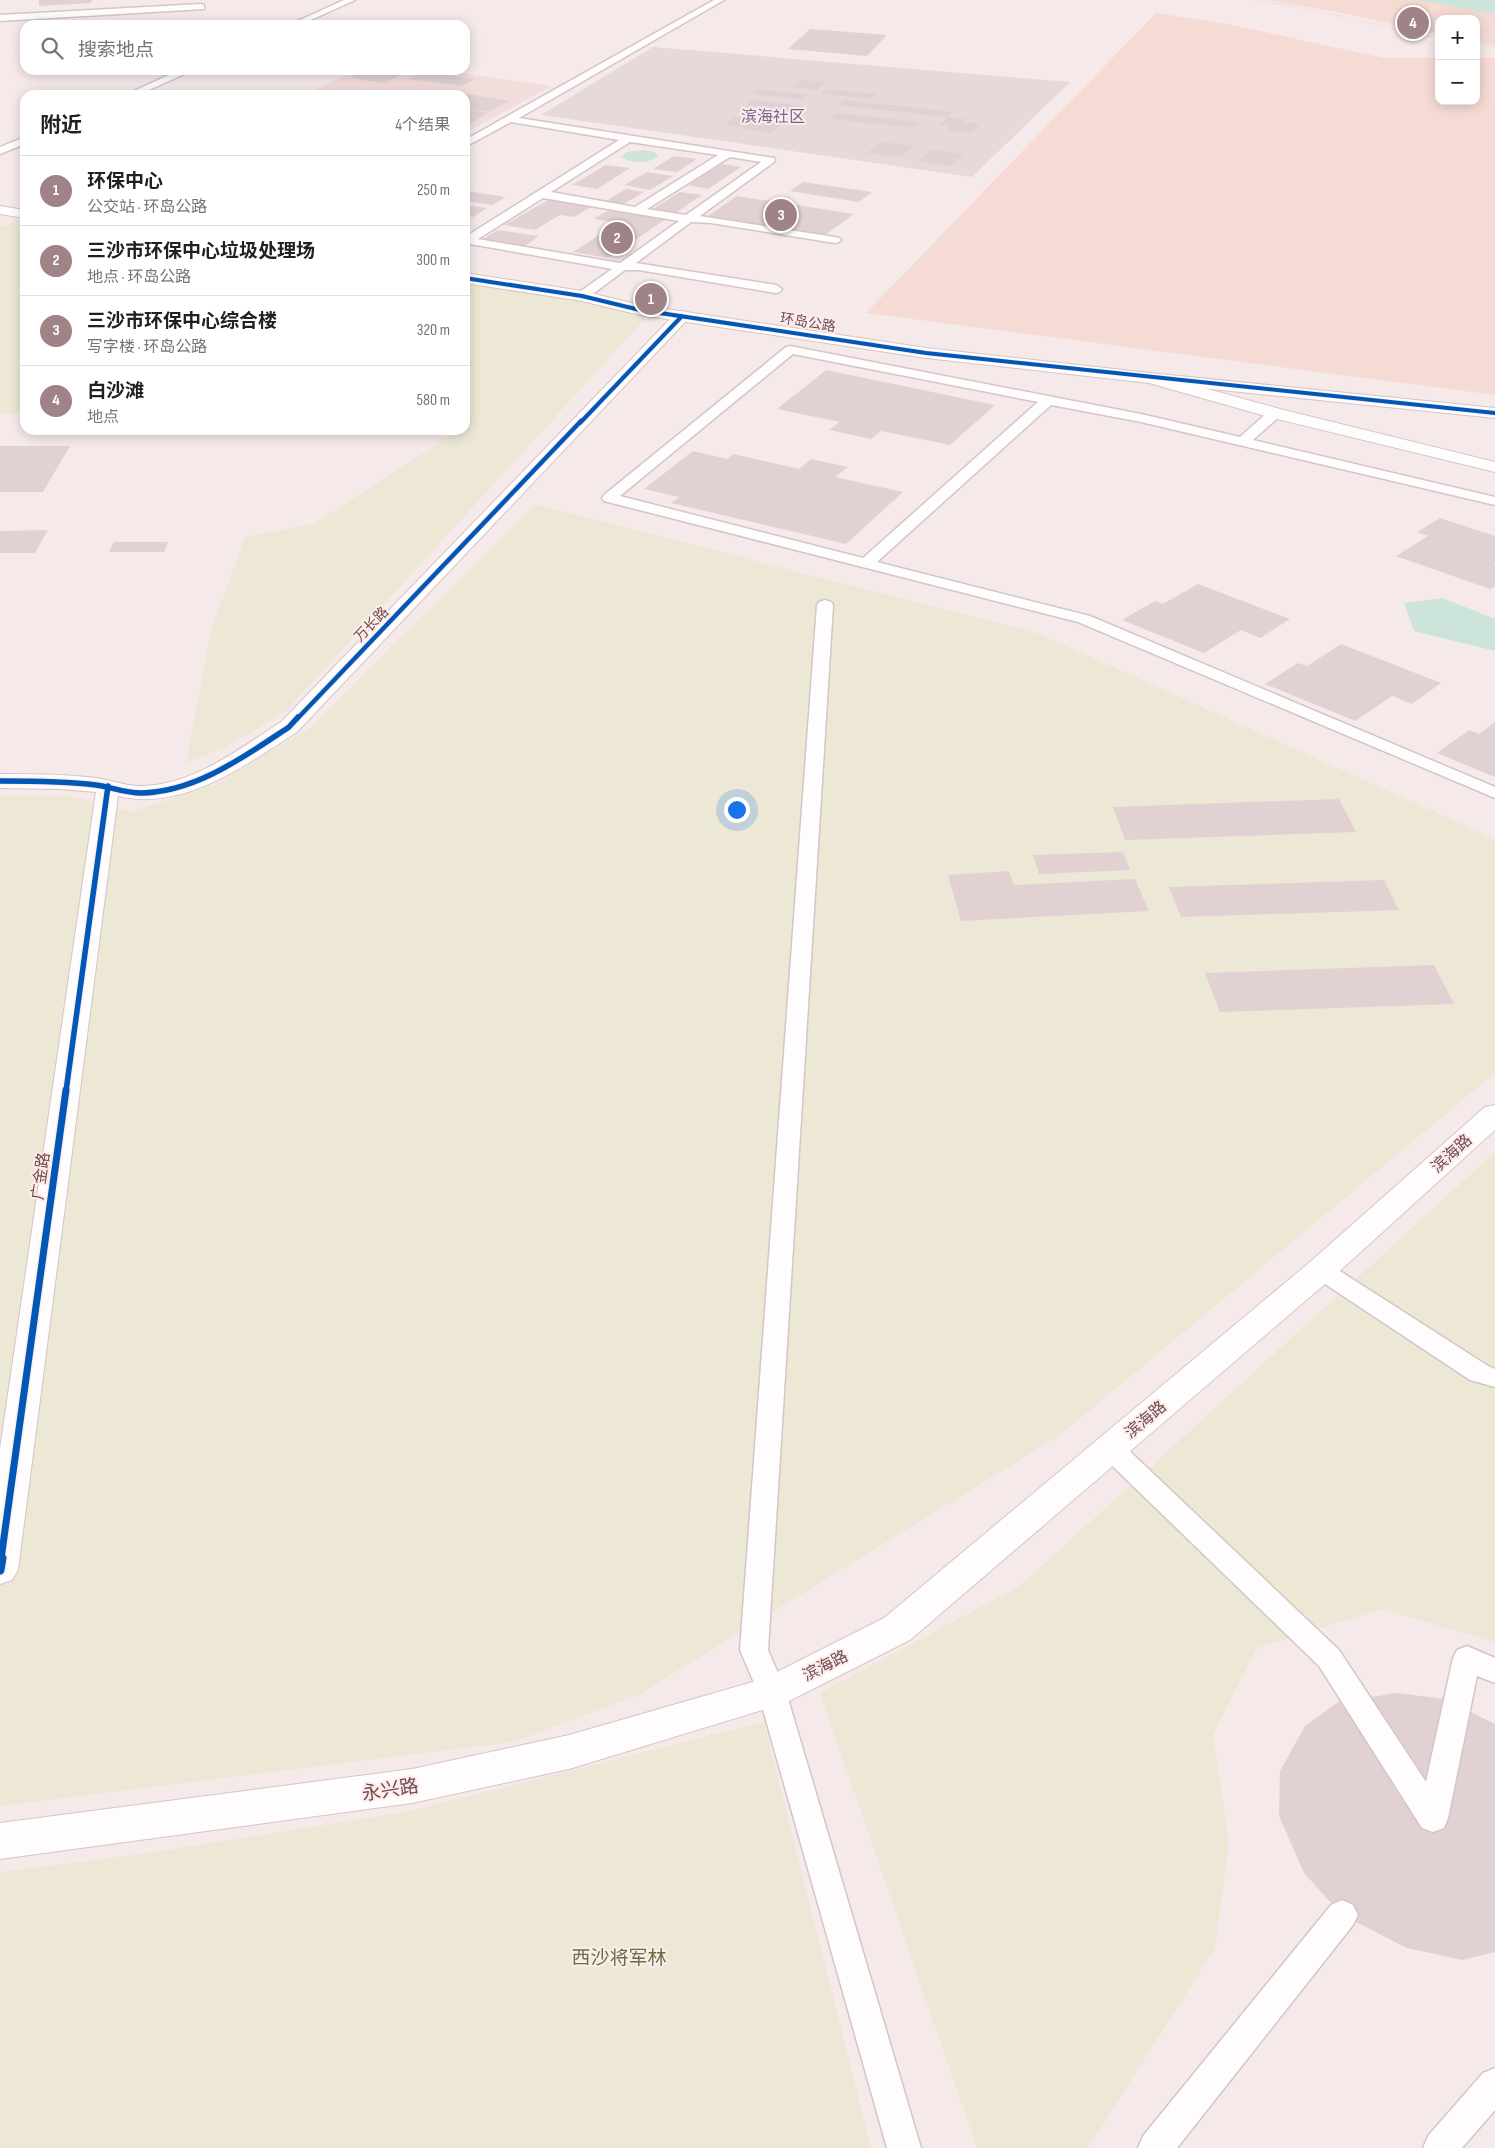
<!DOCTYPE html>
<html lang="zh">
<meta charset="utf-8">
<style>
body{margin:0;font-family:"Sofia Sans Condensed","Noto Sans SC",sans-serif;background:#f6f6f6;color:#202124}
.controls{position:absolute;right:15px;top:15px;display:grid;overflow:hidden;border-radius:10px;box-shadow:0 2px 12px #0003}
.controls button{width:45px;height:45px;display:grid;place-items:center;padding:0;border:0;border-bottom:1px solid #e0e0e0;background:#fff;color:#202124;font:25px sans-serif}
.you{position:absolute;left:736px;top:809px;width:18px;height:18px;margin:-12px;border:4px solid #fff;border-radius:50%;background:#1a73e8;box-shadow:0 0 0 8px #1a73e833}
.badge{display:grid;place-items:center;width:32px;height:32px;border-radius:50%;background:#9f8387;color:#fff;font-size:16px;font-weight:700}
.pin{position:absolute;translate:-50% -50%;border:2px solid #fff;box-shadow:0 1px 5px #0006}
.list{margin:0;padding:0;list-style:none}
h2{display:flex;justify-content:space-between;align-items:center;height:65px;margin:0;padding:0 20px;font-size:21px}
h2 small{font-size:16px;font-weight:400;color:#757577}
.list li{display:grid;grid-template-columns:32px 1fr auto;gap:15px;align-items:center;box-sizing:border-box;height:70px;padding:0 20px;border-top:1px solid #e0e0e0}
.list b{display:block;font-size:19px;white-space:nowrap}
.list p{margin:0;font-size:16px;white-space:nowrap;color:#757577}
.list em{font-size:16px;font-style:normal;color:#757577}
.icon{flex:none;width:28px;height:28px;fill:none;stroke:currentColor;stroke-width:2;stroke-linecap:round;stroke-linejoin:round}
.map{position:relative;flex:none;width:1495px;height:2148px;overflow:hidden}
.search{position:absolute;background:#fff;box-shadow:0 2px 12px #0003;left:20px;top:20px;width:450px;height:55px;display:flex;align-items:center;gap:12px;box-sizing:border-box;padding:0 18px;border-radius:15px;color:#757577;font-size:19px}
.panel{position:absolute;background:#fff;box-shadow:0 2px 12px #0003;left:20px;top:90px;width:450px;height:345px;border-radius:15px}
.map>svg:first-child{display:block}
</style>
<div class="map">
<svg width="1495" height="2148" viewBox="0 0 1495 2148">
<rect width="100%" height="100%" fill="#f5eae9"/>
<path fill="#f1dddc" d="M357 70H439L551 86 465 133V95H304Z"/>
<path fill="#e6d9d9" d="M653 47 1070 82 972 177 541 115Z"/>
<path fill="#ece8d5" d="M25 218V414H0V227Z
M465 284 640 310 644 320 286 711 226 747 186 763 211 631 245 537 313 524 460 430H465Z
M535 504 1040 634 1495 839V1073L1060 1435 638 1695 514 1742 0 1806V796H71L132 812 219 783 311 727Z
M1495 1152V1642L1382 1609 1257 1648 1213 1735 1229 1842 1215 1948 1088 2148H977L820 1693 1020 1586Z
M764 1722 871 2148H0V1872L155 1852 411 1811Z"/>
<path fill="#f6dbd4" d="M1267 0H1416L1495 14V46L1476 42V19H1439V35L1352 15Z
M1156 13 1228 24 1384 58H1439V101H1476V58H1495V395L866 313Z"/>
<path fill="#cce4da" d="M1416 0H1495V14Z
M644 150 654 152 658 156C650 164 631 163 621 157L627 152Z
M1443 598 1495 619V651L1414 631 1404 603Z"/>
<path fill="#e1d1d3" d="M39 0H92L91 3 39 6Z
M810 29 887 35 867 56 788 49Z
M366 70H410L385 83 350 78Z
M422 72 475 79 462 86 408 79Z
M802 80 826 82 817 90 793 87Z
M757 89 808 95 802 99 751 94Z
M826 89 877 94 871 99 820 93Z
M329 90 354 94V95H317Z
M468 94 510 101 488 112 465 108V95Z
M752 100 803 106 797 111 746 105Z
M844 100 953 112 948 117 838 105Z
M465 109 489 113 465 126Z
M836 113 919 122 913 128 830 119Z
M734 117 784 122 771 134 725 124Z
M947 117 966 119 964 122 980 124 972 133 946 130 950 126 939 125Z
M882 142 914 146 900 157 867 153Z
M931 150 964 154 951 166 918 161Z
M674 156 697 159 677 172 653 169Z
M722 164 741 167 708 189 688 185Z
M606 165 630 168 597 189 572 185Z
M647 172 673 176 650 190 624 185Z
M803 182 872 192 859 202 790 191Z
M626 189 644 192 622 205 604 202Z
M467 191 506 197 492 205 465 201Z
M680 192 702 195 674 214 651 210Z
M737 196 854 214 825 235 708 216Z
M550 199 593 206 574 217 560 215 535 230 504 225Z
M465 205 487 208 473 217 465 216Z
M612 208 669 217 608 258 573 252 618 223 594 219Z
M498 230 539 236 525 246 483 239Z
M826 370 995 405 950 445 881 431 871 439 829 430 840 422 777 409Z
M0 446H70L43 492H0Z
M693 451 727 459 733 454 799 469 811 459 848 467 835 477 903 492 846 544 671 503 679 497 644 489Z
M1440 518 1495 536V563L1493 564 1495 565V586L1490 589 1396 556 1428 536 1417 532Z
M48 530 35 553H0V531Z
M114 542H168L164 552H109Z
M1198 584 1290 619 1260 638 1241 630 1204 653 1122 620 1155 601 1163 604Z
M1341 644 1441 683 1412 704 1392 696 1355 721 1265 684 1298 663 1307 666Z
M1495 722V777L1437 753 1469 730 1479 734Z
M1339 799 1356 832 1125 840 1113 807Z
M1123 852 1130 870 1039 874 1033 855Z
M1009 871 1014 885 1135 879 1149 911 961 921 948 875Z
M1384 880 1399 910 1181 917 1169 887Z
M1434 965 1454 1004 1220 1012 1205 973Z
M1397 1693 1445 1699 1495 1724V1952L1462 1960 1407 1948 1342 1915 1304 1873 1279 1816 1280 1771 1305 1726 1338 1702Z"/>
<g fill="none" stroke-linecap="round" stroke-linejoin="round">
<g stroke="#d4c5c6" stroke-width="3">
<path id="lane" d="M344 0H355L300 25H289Z
M714 0H724L519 118 774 158 775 160 774 162 700 216 835 237 839 238 841 240 839 242 835 243 711 223 691 222 636 263 776 285 782 289 780 292 776 293 639 270H625L586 299 582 300 576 296 578 293 612 269 470 244 465 245V237L619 140 511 122 465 147V140ZM630 142 718 155 635 207 551 192ZM730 157 761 162 686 215 647 209ZM543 198 679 221 620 263 478 239Z
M201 4 204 5V9L0 21V15Z
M180 70H193L138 95H125Z
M25 137V144L0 154V147Z
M790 346 1141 414 1240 437 1270 410H1280L1282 413 1280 416 1253 440 1495 497V505L1141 422 1051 405 877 562 1090 616 1495 787V798L1078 622 604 501 602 498 604 495 786 347ZM793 354 1038 402 863 558 620 496Z
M825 600 831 602 833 605 768 1650 786 1692 921 2148H887L758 1692 740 1650 817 605 819 602Z
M1321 1262 1329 1264 1488 1366 1495 1369V1387L1470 1380 1313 1276 1309 1270 1313 1264Z
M1110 1438 1119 1441 1339 1650 1426 1782 1453 1658 1457 1650 1467 1646 1495 1658V1683L1477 1676 1448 1818 1444 1828 1433 1832 1422 1828 1319 1666 1101 1455 1097 1448 1101 1441Z
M1342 1900 1353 1905 1358 1915 1353 1925 1177 2148H1138L1143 2136 1331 1905Z
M1495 2068V2110L1462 2148H1423L1428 2136 1483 2073Z"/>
</g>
<g stroke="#d4c5c6" stroke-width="2">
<path id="street" d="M682 311 688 313 690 316 688 319 297 732C246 765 183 812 118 796L18 1570 12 1580 0 1584V1449L96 792 60 789 0 788V774C32 774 64 774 96 778 111 780 125 786 140 786 192 786 239 749 281 722L676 313Z
M1150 373 1495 408V418L1144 382 1142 378 1144 374Z"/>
</g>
<g stroke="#d5c6c7" stroke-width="2">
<path id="secondary" d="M0 206 25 210V218L0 214Z
M465 273 582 291 640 305 926 348 1150 373 1280 409 1495 462V472L1269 417 1149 383 926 358 640 315 582 301 465 283Z
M1495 1105V1130L1332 1278 910 1640 785 1703 569 1769 412 1803 0 1859V1823L412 1769 569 1735 763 1679 884 1618 1310 1262 1485 1107Z"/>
</g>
<path stroke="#d4c8c9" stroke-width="1" stroke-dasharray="0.5 2" stroke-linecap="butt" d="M1255 0 1307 9 1439 38
M1476 45 1495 48"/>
<use href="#lane" fill="#fefcfc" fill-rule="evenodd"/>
<use href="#street" fill="#fefcfc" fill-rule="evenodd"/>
<use href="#secondary" fill="#fefcfc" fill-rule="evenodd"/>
<g stroke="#fdecea" stroke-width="5.5">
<path id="cycleway-far4" d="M465 278 582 296 640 310 926 353 1495 413
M580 423 682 316"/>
</g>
<g stroke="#fdecea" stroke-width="7">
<path id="cycleway-far3" d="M297 719 581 421"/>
</g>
<g stroke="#fdecea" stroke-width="8">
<path id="cycleway-far2" d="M0 781C32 781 64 781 96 785 111 787 125 793 141 793 196 792 245 756 289 727L298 717
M66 1091 108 786"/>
</g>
<g stroke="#fdecea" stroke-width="10">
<path id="cycleway-far1" d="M1 1559 66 1090"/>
</g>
<g stroke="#fdecea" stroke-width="12">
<path id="cycleway" d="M0 1570 2 1558"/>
</g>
<use href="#cycleway-far4" stroke="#0057b8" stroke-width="4"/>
<use href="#cycleway-far3" stroke="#0057b8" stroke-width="4.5"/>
<use href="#cycleway-far2" stroke="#0057b8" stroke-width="5.5"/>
<use href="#cycleway-far1" stroke="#0057b8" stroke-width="7"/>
<use href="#cycleway" stroke="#0057b8" stroke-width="9"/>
</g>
<g text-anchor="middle" stroke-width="4" stroke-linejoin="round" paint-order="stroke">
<g font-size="14" fill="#704c52" stroke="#fdecea">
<text transform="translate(808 322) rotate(9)" y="5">环岛公路</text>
<text transform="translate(371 624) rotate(-46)" y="5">万长路</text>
</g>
<g font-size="16" fill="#6e6893" stroke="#fdecea">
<text x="773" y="122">滨海社区</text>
</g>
<g font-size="16" fill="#704c52" stroke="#fdecea">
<text transform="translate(1451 1153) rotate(-42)" y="6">滨海路</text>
<text transform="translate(40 1176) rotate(-82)" y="6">广金路</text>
<text transform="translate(1145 1419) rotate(-40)" y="6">滨海路</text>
<text transform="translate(825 1665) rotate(-27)" y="6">滨海路</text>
</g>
<g font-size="19" fill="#704c52" stroke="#fdecea">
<text transform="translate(390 1789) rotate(-9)" y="7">永兴路</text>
</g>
<g font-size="19" fill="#687042" stroke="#fdecea">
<text x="619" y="1964">西沙将军林</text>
</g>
</g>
</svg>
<div class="controls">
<button>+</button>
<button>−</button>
</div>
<div class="you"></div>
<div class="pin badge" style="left:651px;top:299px">1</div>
<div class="pin badge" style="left:617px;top:238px">2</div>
<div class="pin badge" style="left:781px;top:215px">3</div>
<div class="pin badge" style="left:1413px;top:23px">4</div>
<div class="search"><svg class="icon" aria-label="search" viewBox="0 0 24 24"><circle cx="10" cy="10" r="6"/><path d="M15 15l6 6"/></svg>搜索地点</div>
<section class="panel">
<h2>附近<small>4个结果</small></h2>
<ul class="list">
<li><span class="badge">1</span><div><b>环保中心</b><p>公交站 · 环岛公路</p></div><em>250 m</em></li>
<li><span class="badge">2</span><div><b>三沙市环保中心垃圾处理场</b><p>地点 · 环岛公路</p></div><em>300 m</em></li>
<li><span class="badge">3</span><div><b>三沙市环保中心综合楼</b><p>写字楼 · 环岛公路</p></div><em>320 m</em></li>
<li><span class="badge">4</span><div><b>白沙滩</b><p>地点</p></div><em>580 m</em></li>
</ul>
</section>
</div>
